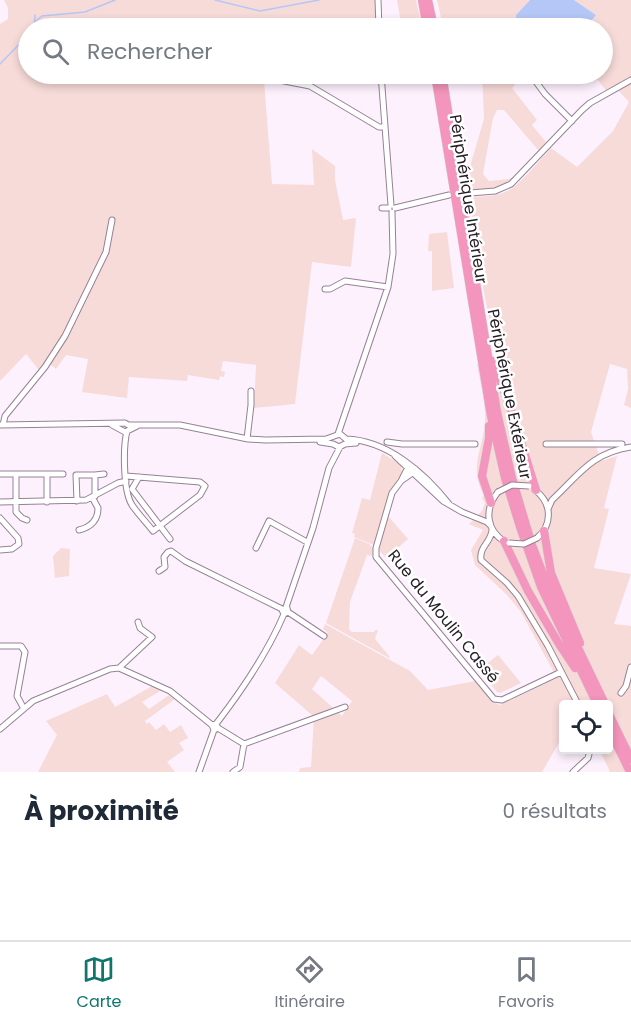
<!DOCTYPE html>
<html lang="fr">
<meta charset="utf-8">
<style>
body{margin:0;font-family:Poppins,sans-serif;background:#f2f2f3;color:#1f2937}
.controls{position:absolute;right:18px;bottom:18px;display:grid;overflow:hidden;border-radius:6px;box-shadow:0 3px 9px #0003}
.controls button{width:54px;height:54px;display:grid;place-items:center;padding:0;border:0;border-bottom:2px solid #e0e1e3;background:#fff;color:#1f2937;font:30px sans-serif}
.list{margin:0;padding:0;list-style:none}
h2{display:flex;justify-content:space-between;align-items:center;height:78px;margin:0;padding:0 24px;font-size:26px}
h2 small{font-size:20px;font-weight:400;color:#747a83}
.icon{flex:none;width:33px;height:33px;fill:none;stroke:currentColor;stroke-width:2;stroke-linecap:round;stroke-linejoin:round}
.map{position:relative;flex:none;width:631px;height:772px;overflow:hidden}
.search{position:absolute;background:#fff;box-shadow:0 3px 9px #0003;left:18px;right:18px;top:18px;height:66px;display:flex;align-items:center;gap:15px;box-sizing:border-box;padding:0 21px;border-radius:33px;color:#747a83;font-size:22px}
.sheet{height:168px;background:#fff}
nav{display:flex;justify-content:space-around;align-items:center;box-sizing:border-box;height:84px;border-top:2px solid #e0e1e3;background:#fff;font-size:16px;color:#747a83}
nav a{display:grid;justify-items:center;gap:3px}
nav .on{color:#0f766e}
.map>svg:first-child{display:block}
</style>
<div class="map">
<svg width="631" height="772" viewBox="0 0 631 772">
<rect width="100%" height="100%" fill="#fef1fe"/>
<path fill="#f7dbd9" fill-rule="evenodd" d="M4 0H376V28H28V74H307L306 83 264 80 272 184 314 185 312 149 335 166V180L343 220 356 218 351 267 312 262 295 404 254 408 256 365 223 361 221 371 225 372 224 377 220 376 219 380 188 375 187 381 129 377 127 398 82 392 88 359 66 355 56 369 50 364 42 374 26 354 0 381V24L8 19V8Z
M397 0H416L422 28H402Z
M437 0H530L516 15 517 21 535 23 542 28H459L446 21 442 22Z
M574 0H631V408L624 405 628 389 627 369 610 364 591 432 601 461 617 456 604 508 609 509 594 568 631 574 614 624 631 626V772H610L600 751 608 750V704H564L563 739H561L542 772H299L300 768 311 767 314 717 275 683 299 645 312 655 328 633 323 629 325 624 410 671 428 690 475 681 493 702 500 705 557 678 521 612 507 595 475 565 471 550 483 530 469 524 482 511 485 503 482 498 484 495C468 466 483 451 485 421 486 405 480 381 477 364H498L479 266 480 258 469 202V197C481 196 496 197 507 191 522 184 538 161 551 148L577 167 613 131 629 102 615 87 607 92 598 80 593 81 588 74H602L603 50 606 54 603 46 602 28H586L596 15ZM321 676 352 701 342 716 312 689Z
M482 74H524L512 88 537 120 532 125 546 142 539 151 504 110H497L493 118 483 174 489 181 509 179 516 175C501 189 490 189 470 191L465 183 484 119Z
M447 232 454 288 432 291V251H428L429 234Z
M382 453 401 465 402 472 389 494 374 545 354 537 355 534 352 533 362 498 370 500Z
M388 516 408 539 386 558 378 549Z
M355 538 369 544 373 548 372 556 367 555 350 602 349 629 352 632H374L375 630H378L375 639 390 657 389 658 326 623Z
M61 548 70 549 69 576 55 578 53 556Z
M498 655 521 683 500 693 497 692 479 670Z
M154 685 162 690 142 702 149 709 169 695 175 699 145 721 147 724 149 722 156 730 164 724 170 732 181 725 188 738 179 743 184 750 167 762 175 772H38L57 735 46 721 107 694 115 707Z"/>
<path fill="#b5c7f6" d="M530 0H574L596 15 586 28H542L535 23 516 19V15Z"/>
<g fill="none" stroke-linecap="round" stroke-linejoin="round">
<path stroke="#b5c7f6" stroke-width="1.5" d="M215 0 260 11 319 0
M36 21 42 16 85 12 115 0
M34 28 35 15
M0 64 28 35"/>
<g stroke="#958295" stroke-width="7">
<path id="minor" d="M378 0 379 28
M381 74 391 205
M531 75 545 94 572 121
M269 78 310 86 379 127H385
M470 193 495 191 511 184 582 110 590 103 631 80
M382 208H389
M395 208 449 195
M325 289H330L345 281 388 287
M0 425 125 423 128 425H180L248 439 265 440 326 439 340 434 346 439
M3 425 5 416 45 367 65 336 106 252 112 220
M112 425 125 432 137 426
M338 434 388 287 393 254 392 212
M247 439 251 405V391
M346 439C387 440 425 473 449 504
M320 442 333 444 339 447 345 444 356 443
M387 442 402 444H475
M546 444H622
M395 456 443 501 462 512 487 522 490 525
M411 471V474L401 481 406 471 412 470
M0 474H63
M16 474V512L22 518 27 520
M95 475 104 474
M126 476 200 482 205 486 200 495 153 531C146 522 138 514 132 505 123 491 123 447 127 431
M139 477 132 489 170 539
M401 481 392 493 376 548V557L494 699 502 700 561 672
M535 490C552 503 553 524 537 538
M498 492C484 509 486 530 505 542
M77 501 76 475H95V496
M0 502 86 500 118 483 126 481
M47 502V474
M548 509 552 500C579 475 591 453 631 447
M0 518 18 538 19 544 12 549 0 550
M79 530C91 527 98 520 98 508L92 497
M492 530C491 543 479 546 481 560L507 583 518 596 548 646 578 704
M256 548 269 521 307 542
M159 571 165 567 164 557 168 552 171 551 185 561 282 609
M286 607 313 528 329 468 340 447
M288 612 284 614 282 610 287 608 288 612 324 636
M0 646H21L25 652 17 696 23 707
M119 668 152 637 140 628 138 622
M621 693 626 686 631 667
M216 724C243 689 267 654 284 614
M218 728 244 744 345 707
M0 729 33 701 110 669 119 668 170 691 212 725
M199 772 214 730 212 725 216 724 218 728 214 730
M233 772 240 767 244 744
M573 772 588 758 590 750"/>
</g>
<g stroke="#d8d7d8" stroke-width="9">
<path id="highway" d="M422 0 427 28
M428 0 434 28
M435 74 491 416 505 478 520 527 541 587 597 704
M442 74 497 412 512 478 532 545 545 579 605 704
M493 361 510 407 536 490
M489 426V438L482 476 491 503
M544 531 551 573 580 643
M504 541 528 591 559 644 575 668
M608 712 631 759
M608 727 630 772"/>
</g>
<use href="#minor" stroke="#fff" stroke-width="5"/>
<use href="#highway" stroke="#f395bc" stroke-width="8"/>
<g stroke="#958295" stroke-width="7" stroke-linecap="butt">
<path id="minor-bridge" d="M498 492 512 485 529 486
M509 543 524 544 537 538"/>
</g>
<use href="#minor-bridge" stroke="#fff" stroke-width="5"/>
</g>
<g text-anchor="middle" stroke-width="5" stroke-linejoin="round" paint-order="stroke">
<g font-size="16" fill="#272027" stroke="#fff">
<text transform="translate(469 199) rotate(81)" y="6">Périphérique Intérieur</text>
<text transform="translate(510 394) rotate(79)" y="6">Périphérique Extérieur</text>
<text transform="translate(444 616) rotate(51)" y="6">Rue du Moulin Cassé</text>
</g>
</g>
</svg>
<div class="controls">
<button><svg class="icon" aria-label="locate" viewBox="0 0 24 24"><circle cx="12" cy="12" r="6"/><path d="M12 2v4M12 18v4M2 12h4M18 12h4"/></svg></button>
</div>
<div class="search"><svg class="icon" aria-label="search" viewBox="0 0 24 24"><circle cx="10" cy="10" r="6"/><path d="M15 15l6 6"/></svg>Rechercher</div>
</div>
<section class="sheet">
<h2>À proximité<small>0 résultats</small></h2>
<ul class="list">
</ul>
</section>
<nav>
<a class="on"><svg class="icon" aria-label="map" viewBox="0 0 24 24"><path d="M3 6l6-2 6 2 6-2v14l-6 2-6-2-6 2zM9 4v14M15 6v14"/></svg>Carte</a>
<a><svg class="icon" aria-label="directions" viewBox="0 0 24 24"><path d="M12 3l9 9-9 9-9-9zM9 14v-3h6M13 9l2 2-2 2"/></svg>Itinéraire</a>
<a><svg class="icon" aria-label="saved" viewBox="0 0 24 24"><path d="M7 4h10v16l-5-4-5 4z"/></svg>Favoris</a>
</nav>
